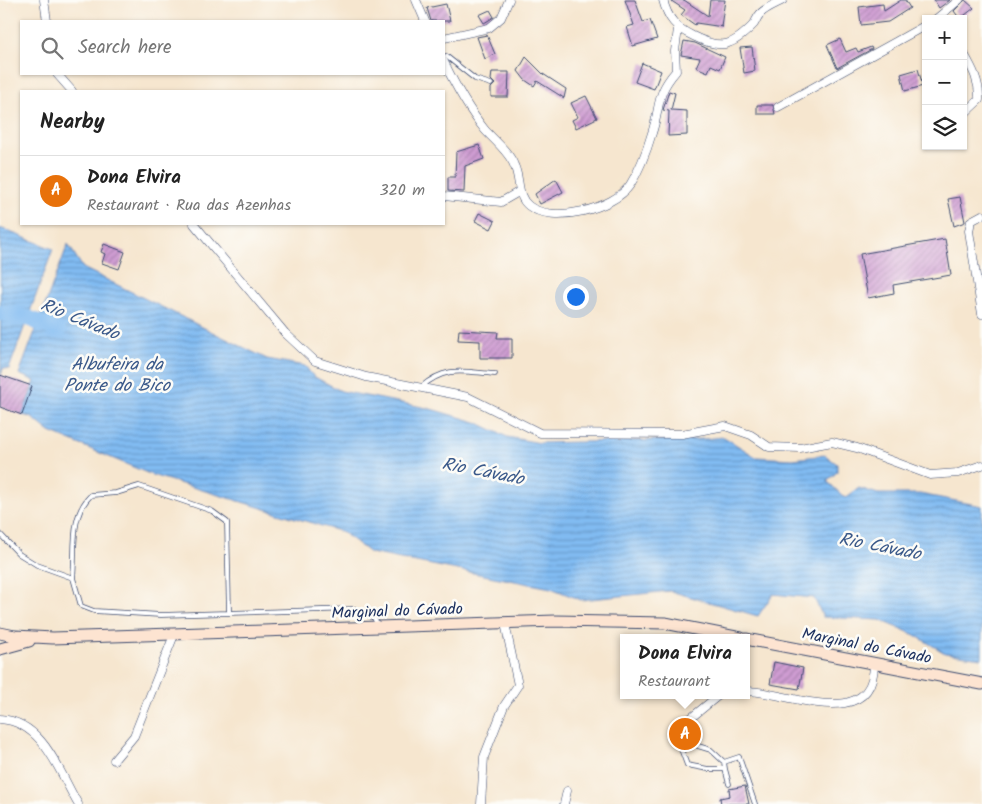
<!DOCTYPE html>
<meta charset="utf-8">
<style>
body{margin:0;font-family:Kalam,sans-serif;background:#f2f2f2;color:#222}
.controls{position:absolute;right:15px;top:15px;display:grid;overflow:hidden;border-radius:0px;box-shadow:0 1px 4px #0004}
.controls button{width:45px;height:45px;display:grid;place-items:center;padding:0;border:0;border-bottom:1px solid #e0e0e0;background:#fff;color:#222;font:25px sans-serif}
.you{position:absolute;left:575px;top:296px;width:18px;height:18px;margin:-12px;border:4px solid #fff;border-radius:50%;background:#1a73e8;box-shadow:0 0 0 8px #1a73e833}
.badge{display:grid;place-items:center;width:32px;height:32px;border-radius:50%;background:#2563eb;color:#fff;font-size:16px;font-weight:700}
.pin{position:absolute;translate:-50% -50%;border:2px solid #fff;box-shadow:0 1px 5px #0006}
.popup{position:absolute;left:620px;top:634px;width:130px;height:65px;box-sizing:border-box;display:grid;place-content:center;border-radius:0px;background:#fff;filter:drop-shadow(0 1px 4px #0005);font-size:16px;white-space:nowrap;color:#767676}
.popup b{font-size:19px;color:#222}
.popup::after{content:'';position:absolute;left:50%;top:100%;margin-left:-10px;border:10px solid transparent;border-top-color:#fff}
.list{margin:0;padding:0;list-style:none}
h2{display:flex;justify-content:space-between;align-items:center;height:65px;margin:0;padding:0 20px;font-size:21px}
h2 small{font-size:16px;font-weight:400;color:#767676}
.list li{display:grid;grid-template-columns:32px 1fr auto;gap:15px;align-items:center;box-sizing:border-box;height:70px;padding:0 20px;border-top:1px solid #e0e0e0}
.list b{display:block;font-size:19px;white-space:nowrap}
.list p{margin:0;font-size:16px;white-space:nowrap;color:#767676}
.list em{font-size:16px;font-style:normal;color:#767676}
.icon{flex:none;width:28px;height:28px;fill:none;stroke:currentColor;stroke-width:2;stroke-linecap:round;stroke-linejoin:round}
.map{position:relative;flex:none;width:982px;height:804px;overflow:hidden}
.search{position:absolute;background:#fff;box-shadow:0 1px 4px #0004;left:20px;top:20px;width:425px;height:55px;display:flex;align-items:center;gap:12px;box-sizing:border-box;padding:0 18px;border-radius:0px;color:#767676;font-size:19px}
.panel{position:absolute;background:#fff;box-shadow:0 1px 4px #0004;left:20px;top:90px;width:425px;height:135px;border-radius:0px}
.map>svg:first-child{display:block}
</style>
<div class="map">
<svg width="982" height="804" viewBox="0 0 982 804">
<defs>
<pattern id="water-rules" width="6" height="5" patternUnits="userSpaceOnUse" patternTransform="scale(1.25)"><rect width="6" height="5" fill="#81bbf2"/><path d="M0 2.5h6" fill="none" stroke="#6998c7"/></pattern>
<pattern id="building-hatch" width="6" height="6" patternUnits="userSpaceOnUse" patternTransform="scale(1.25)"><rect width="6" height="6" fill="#cf9cd2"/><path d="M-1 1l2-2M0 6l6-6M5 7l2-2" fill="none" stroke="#a780ae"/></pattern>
</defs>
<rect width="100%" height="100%" fill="#fdfcf7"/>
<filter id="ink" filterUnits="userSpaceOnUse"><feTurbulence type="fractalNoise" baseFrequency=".02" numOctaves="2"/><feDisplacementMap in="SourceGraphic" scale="10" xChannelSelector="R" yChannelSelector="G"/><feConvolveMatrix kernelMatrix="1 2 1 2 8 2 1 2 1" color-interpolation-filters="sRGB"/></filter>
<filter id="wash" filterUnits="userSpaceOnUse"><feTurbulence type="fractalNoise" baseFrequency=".0096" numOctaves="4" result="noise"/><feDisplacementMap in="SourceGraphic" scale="20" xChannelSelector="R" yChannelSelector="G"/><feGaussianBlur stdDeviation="1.12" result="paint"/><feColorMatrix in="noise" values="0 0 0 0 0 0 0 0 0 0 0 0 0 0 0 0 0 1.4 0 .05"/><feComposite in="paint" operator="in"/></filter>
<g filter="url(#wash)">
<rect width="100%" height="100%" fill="#f6e6cf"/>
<path fill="url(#water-rules)" stroke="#4e75a8" d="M0 228 53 249 9 369 3 368 1 376Z
M68 244 83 268 267 359 305 366 313 376 341 391 427 408 476 422 507 437 540 443 704 439 724 437 756 457 793 459 825 455 837 464V472L827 481 845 498 859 488 878 494H920L982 506V658L945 653 913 634 880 620 823 617 814 598 773 594 758 616 670 591 581 600 551 588 370 553 342 532 152 475 50 432 31 417 22 415 35 381 19 374Z"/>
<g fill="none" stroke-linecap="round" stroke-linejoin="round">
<path stroke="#81bbf2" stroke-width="16" d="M0 313 28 318 59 331"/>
</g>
<g id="blocks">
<path fill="url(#building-hatch)" d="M625 0H635L643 22 650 20 657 39 633 46 627 27 634 25Z
M670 0H684L708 16 710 0H725L721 26 723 27 696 23 695 25 681 15 685 10Z
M901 0H905L910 8 888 22 861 25 859 7 883 4 884 11Z
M934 0H950L939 8Z
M965 0 974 8 960 19 954 11Z
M446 4 450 21H431L427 8Z
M490 10 494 17 484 23 479 15Z
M487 35 495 54 485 59 477 37Z
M840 39 846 52 856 48 858 52 871 47 872 49 837 68 827 45Z
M684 41 695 43 725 57 720 69 711 65 708 72 696 67 700 58 681 55Z
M752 47 755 71 744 73 740 48Z
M526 57 543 74 566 89 564 98 537 81 534 86 525 80 518 71Z
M642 63 661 71 654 89 635 82Z
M918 69 923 86 905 91 901 74Z
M492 72H509L508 97H491V88L495 84 491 80Z
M669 91 675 93 671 110 687 111V135L668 136 669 111 663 110Z
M586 96 597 118 576 128 572 120 578 117 571 103Z
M757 105H773L775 114H757Z
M479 145 484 159 465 166 464 192 448 191V177H455L456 152Z
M556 179 563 192 540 204 535 194Z
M960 197 965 222 954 226 948 199Z
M479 213 495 221 491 229 475 221Z
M945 239 951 275 893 285 894 293 868 298 860 254Z
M104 244 125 252 119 269 102 263 105 254 101 252Z
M459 330 498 332 497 338H512V358H480V341L458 340Z
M0 375 32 386 22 415 0 407Z
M774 662 803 668 799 689 770 684Z
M745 786 749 804H721L720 798 730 796 729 789Z"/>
</g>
</g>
<g filter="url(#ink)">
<use href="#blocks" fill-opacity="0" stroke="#3c4a6f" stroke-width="1"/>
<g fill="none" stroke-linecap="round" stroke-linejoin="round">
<g stroke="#3c4a6f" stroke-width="5.5">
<path id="lane" d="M444 57 446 56 475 79 491 84
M421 387C447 365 463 372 495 374
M0 534 19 554 37 565 73 578 81 606 94 611 161 615 355 609 374 618 378 625
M73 578C76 549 69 517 91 495L116 493 139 486 212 511 227 522 229 611
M681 726 698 746 711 750 724 762 739 757 755 804
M684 730 681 749 687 765 708 769H725L724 762
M725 769 729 784"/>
</g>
<g stroke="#3c4a6f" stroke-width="9">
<path id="street" d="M44 0 47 21
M416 0 425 21
M663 0C668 19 676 28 693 36 721 50 732 47 754 24 756 21 757 17 760 14 765 8 776 4 783 0
M936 19 959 0
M444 38 489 28 501 18 509 0
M963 52C972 68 980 81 979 100L963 115
M444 62C455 85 469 110 485 130 494 140 509 152 514 165 521 179 516 196 529 206 552 224 614 209 630 185 639 171 647 150 652 133 661 106 655 95 676 71L675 51 678 29
M57 74 72 91
M778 107 926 25
M444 196 501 202 520 191
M982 215 971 221 969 231 982 314
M194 224 285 333 315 361 366 377 468 397 540 433 682 434 725 426 751 435 769 447 800 448 832 442 857 448 930 475 958 473 982 465
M746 691C784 690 874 735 874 663
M0 719C44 722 59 772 78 804
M681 726 719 695
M114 760 134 736 174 635
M481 804 484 757 504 706 518 685 505 623
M564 804 567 791"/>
</g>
<g stroke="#3c4a6f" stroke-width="13">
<path id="secondary" d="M0 633 15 636 53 638 555 621 665 623 741 638
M746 639 982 684
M0 649 29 641"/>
</g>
<use href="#lane" stroke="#fff" stroke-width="4"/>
<use href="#street" stroke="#fff" stroke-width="8"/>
<use href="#secondary" stroke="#fde4d1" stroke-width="11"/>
</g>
</g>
<g text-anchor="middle" stroke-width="5" stroke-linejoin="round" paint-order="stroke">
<g font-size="16" fill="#1b2f5e" stroke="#fdfcf7">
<text transform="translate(397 610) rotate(-2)" y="6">Marginal do Cávado</text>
<text transform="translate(867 645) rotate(11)" y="6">Marginal do Cávado</text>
</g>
<g font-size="18" font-style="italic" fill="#3a598a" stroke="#fdfcf7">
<text transform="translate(80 319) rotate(22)" y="6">Rio Cávado</text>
<text x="117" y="370">Albufeira da<tspan x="117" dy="21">Ponte do Bico</tspan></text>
<text transform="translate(483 471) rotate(11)" y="6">Rio Cávado</text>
<text transform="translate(880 546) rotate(11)" y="6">Rio Cávado</text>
</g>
</g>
</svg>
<div class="controls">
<button>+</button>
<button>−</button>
<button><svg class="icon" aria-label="layers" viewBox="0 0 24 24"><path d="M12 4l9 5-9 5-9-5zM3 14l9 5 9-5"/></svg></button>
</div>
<div class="you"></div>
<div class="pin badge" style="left:685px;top:734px;background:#e8710a">A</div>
<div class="popup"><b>Dona Elvira</b>Restaurant</div>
<div class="search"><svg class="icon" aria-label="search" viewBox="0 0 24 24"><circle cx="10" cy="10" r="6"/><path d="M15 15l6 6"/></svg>Search here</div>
<section class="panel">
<h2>Nearby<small></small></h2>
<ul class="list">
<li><span class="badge" style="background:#e8710a">A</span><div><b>Dona Elvira</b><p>Restaurant · Rua das Azenhas</p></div><em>320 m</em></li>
</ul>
</section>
</div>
